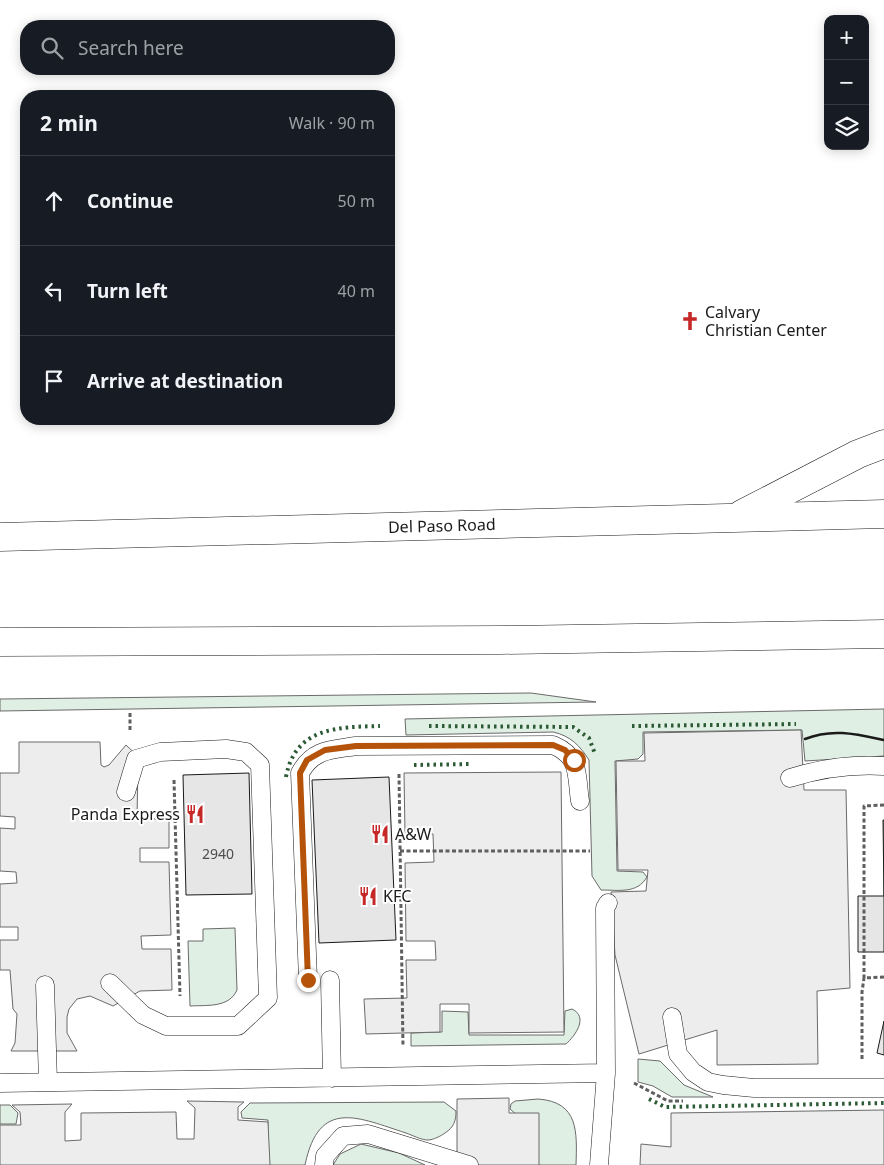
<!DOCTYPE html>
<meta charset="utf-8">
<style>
body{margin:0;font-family:"Noto Sans",sans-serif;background:#242831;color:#f1f3f6}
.controls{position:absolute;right:15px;top:15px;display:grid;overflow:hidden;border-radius:10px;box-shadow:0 2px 12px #0003}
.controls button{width:45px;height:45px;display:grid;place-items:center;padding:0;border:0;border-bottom:1px solid #363941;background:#171b24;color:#f1f3f6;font:25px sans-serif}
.stop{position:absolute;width:15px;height:15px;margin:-11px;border:4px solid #b45309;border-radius:50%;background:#fff}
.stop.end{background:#b45309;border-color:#fff;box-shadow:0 1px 5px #0008}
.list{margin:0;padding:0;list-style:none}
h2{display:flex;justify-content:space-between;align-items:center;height:65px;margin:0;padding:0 20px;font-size:21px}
h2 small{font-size:16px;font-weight:400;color:#9ea1a6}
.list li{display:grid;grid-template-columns:32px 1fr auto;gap:15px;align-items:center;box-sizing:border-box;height:90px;padding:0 20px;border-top:1px solid #363941}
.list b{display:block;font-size:19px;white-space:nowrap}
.list em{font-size:16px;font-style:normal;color:#9ea1a6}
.icon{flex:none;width:28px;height:28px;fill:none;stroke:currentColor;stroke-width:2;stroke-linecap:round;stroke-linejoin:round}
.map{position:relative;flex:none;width:884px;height:1165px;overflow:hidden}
.search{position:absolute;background:#171b24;box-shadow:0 2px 12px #0003;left:20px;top:20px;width:375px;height:55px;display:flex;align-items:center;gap:12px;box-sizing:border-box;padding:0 18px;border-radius:20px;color:#9ea1a6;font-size:19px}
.panel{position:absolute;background:#171b24;box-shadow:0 2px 12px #0003;left:20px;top:90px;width:375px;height:335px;border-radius:20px}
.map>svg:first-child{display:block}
</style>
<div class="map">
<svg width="884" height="1165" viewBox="0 0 884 1165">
<rect width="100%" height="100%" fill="#fff"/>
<path fill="#e0efe3" stroke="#6a6a6a" d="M531 693 596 702 0 711V699Z
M884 709V756L805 761 802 730 643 732V754L638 759 615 761 617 871 643 872 647 877C637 894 619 890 601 890L592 876 589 760C580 746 571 736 553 732L406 735 405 719Z
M235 928 237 990C229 1008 207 1005 190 1006L188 941H203V929Z
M572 1009C589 1017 575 1036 566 1044L411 1046V1033L442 1032V1011L468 1012 469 1035H564L565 1011Z
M638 1059 660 1061 684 1085 713 1097H672L653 1086 638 1082Z
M538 1099C579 1102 577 1132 576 1165H539L517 1115 510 1109 511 1104 515 1101Z
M444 1102 456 1111C456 1121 454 1127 445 1133 441 1136 433 1140 428 1140 421 1140 412 1135 406 1133 359 1118 319 1097 305 1165H268V1120L242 1118 241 1112 250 1103Z
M0 1105H10L18 1113 16 1124H0Z
M361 1144 399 1153 425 1165H333L340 1154Z"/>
<path fill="#ededed" stroke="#6a6a6a" d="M801 730 804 790H846L850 988 817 991 818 1064 717 1065V1030L639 1054 615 955 611 892 646 891 648 870H618L616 761H645L644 733Z
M19 742H100L101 765 104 767 109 765 126 745 143 761 138 763 137 819H169V848H140V862H169L171 935 141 936 142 949H171L172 990 140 991 113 1006 90 996 77 999 69 1009 67 1017V1033L77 1051H11L15 1043 17 1014 13 1009 10 970H0V940H18V927H0V884L17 883 16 872 0 871V828L15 829V817L0 816V773H19Z
M561 772 564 1032 469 1033V1004H440V1032L366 1034 364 999 407 998 406 960H436L435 941H406L405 863 434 862 433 834H405L404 773Z
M509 1098V1113H539V1165H457V1099Z
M187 1101 244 1102 238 1107V1120L268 1122 270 1165H0V1125H21L20 1112 12 1105 72 1104 65 1112V1141L81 1140V1113L176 1112 177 1139H194L195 1108Z
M884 1110V1165H640L641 1144 671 1147V1113Z"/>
<path fill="#e6e6e6" stroke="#1a1a1a" d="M249 773 252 894 186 895 183 775Z
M389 777 396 940 319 943 312 780Z
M883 820H884V952H858V896H884Z
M884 1021V1055L877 1053Z"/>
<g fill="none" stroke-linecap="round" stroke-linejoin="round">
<g stroke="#1a1a1a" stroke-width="19">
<path id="service" d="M790 778C822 768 850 764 884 766
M308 980 300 773C313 749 331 750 356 746L553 745C581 757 576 775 580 801
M330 980 332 1078
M110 983 143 1015 166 1026H238L268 998 260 765 246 752 226 749 160 752 136 759 126 792
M45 985 48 1082
M672 1017 678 1054 693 1072 708 1082 723 1085 754 1088H884
M606 1073 605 908 608 903
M0 1083 606 1073 599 1165
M324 1165 325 1156 343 1136 368 1134 469 1165"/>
</g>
<g stroke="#1a1a1a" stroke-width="29">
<g id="secondary">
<path d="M742 514 858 454 884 444"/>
<path id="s1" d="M0 537 884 514"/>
<path d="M0 642 501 640 884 634"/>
</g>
</g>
<path stroke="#5f5f5f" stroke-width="3" stroke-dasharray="4 2.5" stroke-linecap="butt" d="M130 713V730
M399 774 403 1047
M174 780 180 996
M884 805 864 806V978L884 977
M400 851H590
M862 1059V992L864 978
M634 1083 668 1101H683"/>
<use href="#service" stroke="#fff" stroke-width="18"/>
<use href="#secondary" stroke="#fff" stroke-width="28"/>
<path stroke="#2b5a34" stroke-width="4" stroke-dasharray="2.5 4" stroke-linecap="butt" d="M429 726 573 727 589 738 595 754
M632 726 796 724
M414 765 472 764
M286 777C295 727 338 727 380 726
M649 1099 665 1107 884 1103"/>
<path stroke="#1a1a1a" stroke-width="2.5" d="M805 739C832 728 856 734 884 740"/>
</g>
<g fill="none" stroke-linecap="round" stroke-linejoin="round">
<path stroke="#b45309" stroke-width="6" d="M308 980 300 773 307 760 325 750 356 746 553 745 565 750 574 760"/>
</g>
<defs>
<g id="church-bare" transform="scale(1.5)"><path d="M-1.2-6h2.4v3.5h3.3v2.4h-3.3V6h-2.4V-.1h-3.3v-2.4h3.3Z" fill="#c62828" stroke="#fff" stroke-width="2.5" paint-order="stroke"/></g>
<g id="restaurant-bare" transform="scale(1.5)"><path d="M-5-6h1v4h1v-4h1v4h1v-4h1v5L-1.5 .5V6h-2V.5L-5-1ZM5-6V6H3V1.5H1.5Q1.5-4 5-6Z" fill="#c62828" stroke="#fff" stroke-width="2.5" paint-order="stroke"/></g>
</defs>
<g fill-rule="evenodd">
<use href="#church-bare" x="690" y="321"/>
<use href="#restaurant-bare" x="195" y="814"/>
<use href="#restaurant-bare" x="380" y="834"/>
<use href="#restaurant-bare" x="368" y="896"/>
</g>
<g text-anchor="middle" stroke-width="4" stroke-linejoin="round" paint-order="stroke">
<g font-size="14" fill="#4d4d4d">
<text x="218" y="859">2940</text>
</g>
<g font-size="16" fill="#1a1a1a" stroke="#fff" text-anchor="start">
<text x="705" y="318">Calvary<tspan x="705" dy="18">Christian Center</tspan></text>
<text x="180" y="820" text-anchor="end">Panda Express</text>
<text x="395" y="840">A&amp;W</text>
<text x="383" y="902">KFC</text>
</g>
<g font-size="16" fill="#1a1a1a" stroke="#fff">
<text dy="6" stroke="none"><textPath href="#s1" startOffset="442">Del Paso Road</textPath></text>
</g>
</g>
</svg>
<div class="controls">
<button>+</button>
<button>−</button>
<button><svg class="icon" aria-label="layers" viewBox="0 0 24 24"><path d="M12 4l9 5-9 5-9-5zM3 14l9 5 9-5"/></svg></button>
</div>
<div class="stop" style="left:574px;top:760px"></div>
<div class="stop end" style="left:308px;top:980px"></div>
<div class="search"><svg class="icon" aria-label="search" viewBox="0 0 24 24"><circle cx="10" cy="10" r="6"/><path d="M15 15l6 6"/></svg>Search here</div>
<section class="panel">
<h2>2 min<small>Walk · 90 m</small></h2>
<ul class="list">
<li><svg class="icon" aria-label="ahead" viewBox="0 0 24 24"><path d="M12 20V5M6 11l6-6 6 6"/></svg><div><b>Continue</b></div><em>50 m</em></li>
<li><svg class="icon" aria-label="left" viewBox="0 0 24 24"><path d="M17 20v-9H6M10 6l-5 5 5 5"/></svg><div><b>Turn left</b></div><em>40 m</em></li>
<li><svg class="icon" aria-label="arrive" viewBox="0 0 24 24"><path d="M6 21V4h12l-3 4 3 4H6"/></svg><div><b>Arrive at destination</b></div></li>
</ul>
</section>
</div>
